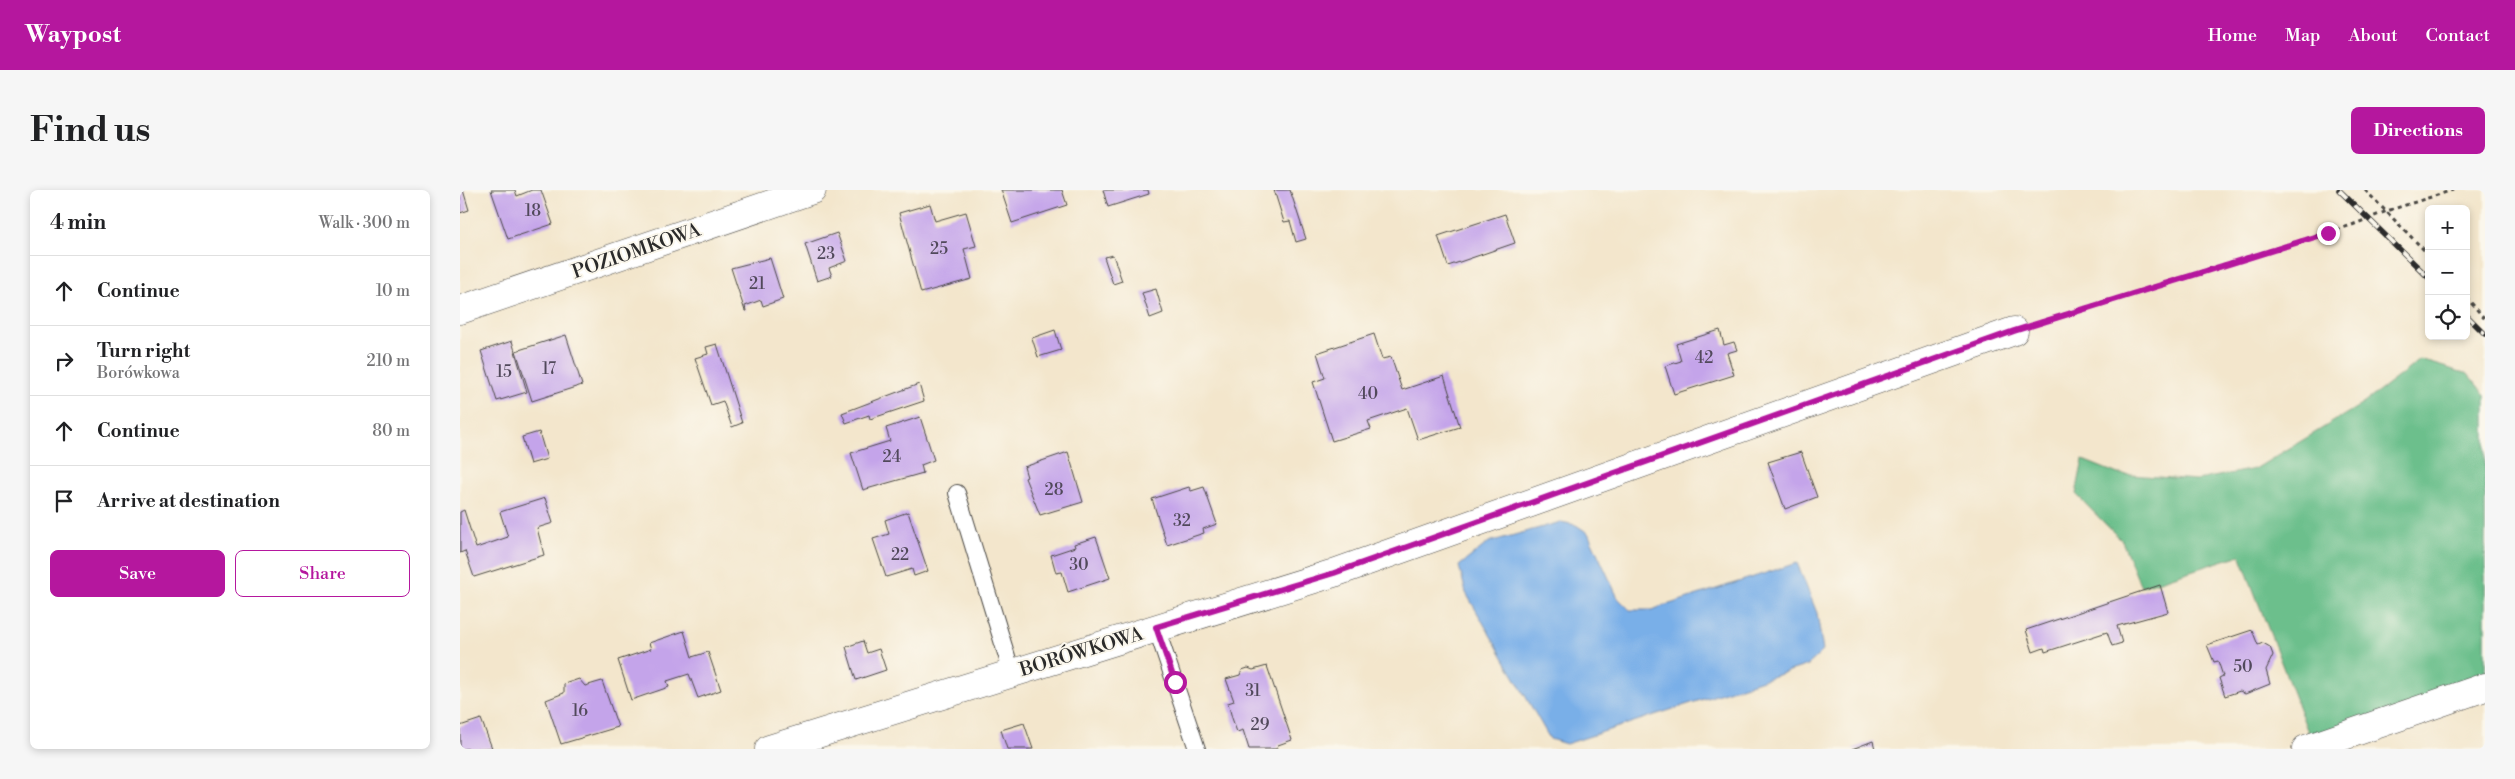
<!DOCTYPE html>
<meta charset="utf-8">
<style>
body{margin:0;font-family:"Libre Bodoni",serif;background:#f6f6f6;color:#202124}
.controls{position:absolute;right:15px;top:15px;display:grid;overflow:hidden;border-radius:8px;box-shadow:0 2px 8px #0003}
.controls button{width:45px;height:45px;display:grid;place-items:center;padding:0;border:0;border-bottom:1px solid #e0e0e0;background:#fff;color:#202124;font:25px sans-serif}
.stop{position:absolute;width:15px;height:15px;margin:-11px;border:4px solid #b5179e;border-radius:50%;background:#fff}
.stop.end{background:#b5179e;border-color:#fff;box-shadow:0 1px 5px #0008}
.list{margin:0;padding:0;list-style:none}
h2{display:flex;justify-content:space-between;align-items:center;height:65px;margin:0;padding:0 20px;font-size:21px}
h2 small{font-size:16px;font-weight:400;color:#757577}
.list li{display:grid;grid-template-columns:32px 1fr auto;gap:15px;align-items:center;box-sizing:border-box;height:70px;padding:0 20px;border-top:1px solid #e0e0e0}
.list b{display:block;font-size:19px;white-space:nowrap}
.list p{margin:0;font-size:16px;white-space:nowrap;color:#757577}
.list em{font-size:16px;font-style:normal;color:#757577}
.actions{display:flex;gap:10px;padding:15px 20px}
.actions a{flex:1;padding:11px 0;border:1px solid #b5179e;border-radius:8px;text-align:center;font-size:18px;color:#b5179e}
.actions .main{background:#b5179e;color:#fff}
.icon{flex:none;width:28px;height:28px;fill:none;stroke:currentColor;stroke-width:2;stroke-linecap:round;stroke-linejoin:round}
.map{position:relative;flex:none;width:2025px;height:559px;overflow:hidden;border-radius:8px}
header{display:flex;align-items:center;gap:30px;box-sizing:border-box;height:70px;padding:0 25px;background:#b5179e;color:#fff}
header strong{font-size:24px}
nav{display:flex;gap:28px;margin-inline-start:auto;font-size:18px}
.intro{display:flex;align-items:center;justify-content:space-between;box-sizing:border-box;height:120px;padding:0 30px}
h1{margin:0;font-size:35px}
.button{padding:12px 22px;border-radius:8px;background:#b5179e;color:#fff;font-size:18px;font-weight:700}
main{display:flex;gap:30px;padding:0 30px}
aside{flex:1;background:#fff;border-radius:8px;box-shadow:0 2px 8px #0003}
.map>svg:first-child{display:block}
</style>
<header>
<strong>Waypost</strong>
<nav><a>Home</a><a>Map</a><a>About</a><a>Contact</a></nav>
</header>
<div class="intro"><h1>Find us</h1><a class="button">Directions</a></div>
<main>
<aside>
<h2>4 min<small>Walk · 300 m</small></h2>
<ul class="list">
<li><svg class="icon" aria-label="ahead" viewBox="0 0 24 24"><path d="M12 20V5M6 11l6-6 6 6"/></svg><div><b>Continue</b></div><em>10 m</em></li>
<li><svg class="icon" aria-label="right" viewBox="0 0 24 24"><path d="M7 20v-9h11M14 6l5 5-5 5"/></svg><div><b>Turn right</b><p>Borówkowa</p></div><em>210 m</em></li>
<li><svg class="icon" aria-label="ahead" viewBox="0 0 24 24"><path d="M12 20V5M6 11l6-6 6 6"/></svg><div><b>Continue</b></div><em>80 m</em></li>
<li><svg class="icon" aria-label="arrive" viewBox="0 0 24 24"><path d="M6 21V4h12l-3 4 3 4H6"/></svg><div><b>Arrive at destination</b></div></li>
</ul>
<div class="actions"><a class="main">Save</a><a>Share</a></div>
</aside>
<div class="map">
<svg width="2025" height="559" viewBox="0 0 2025 559">
<rect width="100%" height="100%" fill="#fbf7ec"/>
<filter id="ink" filterUnits="userSpaceOnUse"><feTurbulence type="fractalNoise" baseFrequency=".02" numOctaves="2"/><feDisplacementMap in="SourceGraphic" scale="10" xChannelSelector="R" yChannelSelector="G"/><feConvolveMatrix kernelMatrix="1 2 1 2 8 2 1 2 1" color-interpolation-filters="sRGB"/></filter>
<filter id="wash" filterUnits="userSpaceOnUse"><feTurbulence type="fractalNoise" baseFrequency=".0096" numOctaves="4" result="noise"/><feDisplacementMap in="SourceGraphic" scale="20" xChannelSelector="R" yChannelSelector="G"/><feGaussianBlur stdDeviation="1.12" result="paint"/><feColorMatrix in="noise" values="0 0 0 0 0 0 0 0 0 0 0 0 0 0 0 0 0 1.4 0 .05"/><feComposite in="paint" operator="in"/></filter>
<g filter="url(#wash)">
<rect width="100%" height="100%" fill="#f3e6cc"/>
<path fill="#6cbf8c" stroke="#4c755c" d="M1960 170 2008 184 2025 205V488L1851 550 1780 365 1681 397 1662 351 1616 304 1623 270 1658 284 1737 290 1795 279 1904 213Z"/>
<path fill="#79afe8" stroke="#526d8a" d="M1101 332 1116 335 1128 343 1158 408 1170 420H1191L1337 373 1357 423 1363 461 1348 475 1106 554 1090 549 1006 403 999 376 1029 352Z"/>
<g id="blocks">
<path fill="#c4a4ea" d="M0 0H3L9 20 0 23Z
M31 0H55L57 6 72 0H81L93 34 48 49Z
M541 0H602L607 15 552 33Z
M643 0H688L689 4 648 17Z
M814 0H830L846 49 836 52 830 31 824 32Z
M470 14 475 31 506 22 516 56 504 59 512 89 461 103 439 23Z
M1045 24 1055 53 988 76 978 46Z
M377 43 387 71 369 78 372 86 357 91 345 54Z
M653 65 662 91 653 94 644 67Z
M310 68 323 109 303 116 301 110 285 116 286 121H285L271 78Z
M696 99 703 123 690 128 682 103Z
M595 140 601 160 578 167 572 148Z
M1260 140 1264 155 1274 152 1277 160 1267 163 1274 185 1214 204 1205 176 1221 171 1216 154Z
M914 144 922 169 931 167 942 200 984 186 1000 237 958 250 947 218 908 231 911 239 872 251 853 192 865 188 857 163Z
M106 145 122 195 72 211 56 161Z
M52 151 67 202 37 211 21 161Z
M257 154 282 233 272 237 263 211 251 215 235 168 248 164 246 157Z
M459 194 464 211 410 229 409 225 386 233 382 223Z
M460 227 474 270 461 275 463 283 403 300 391 263 430 251 426 238Z
M79 242 87 269 70 274 62 247Z
M608 262 623 312 580 325 565 288 567 287 564 277Z
M1341 262 1357 307 1325 319 1308 272Z
M729 297 731 301 744 297 757 334 743 339 744 343 707 355 692 309Z
M85 308 93 333 77 338 84 365 14 387 5 361 0 363V322L4 320 16 358 48 347 40 322Z
M448 322 468 381 454 386 452 379 426 387 413 349 429 344 425 330Z
M636 347 650 388 608 402 602 382 596 383 591 365 615 357 614 354Z
M1700 395 1708 422 1657 436 1662 453 1652 456 1647 442 1585 462 1584 458 1573 462 1566 440Z
M1792 440 1798 455 1803 453 1810 457 1813 465 1806 480 1810 494 1785 504 1780 501 1765 506 1759 488 1763 486 1758 471 1754 472 1747 455Z
M224 441 232 467 248 462 261 500 238 508 229 484 207 491 209 497 171 510 158 470 191 459 189 453Z
M403 451 407 463 419 459 426 480 396 490 386 457Z
M807 476 832 550 818 555 816 559H789L783 540 777 542 772 528 768 513 774 511 766 489 780 485 782 480 788 478 793 480Z
M119 489 125 496 142 491 158 537 101 554 86 510 104 503V494Z
M21 529 32 558 0 559V536Z
M564 533 573 559H547L541 540Z
M1413 551 1415 559H1392Z"/>
</g>
</g>
<g filter="url(#ink)">
<use href="#blocks" fill-opacity="0" stroke="#494743" stroke-width="1"/>
<g fill="none" stroke-linecap="round" stroke-linejoin="round">
<g stroke="#494743" stroke-width="18">
<path id="service" d="M497 303 552 483
M696 437 737 559"/>
</g>
<g stroke="#494743" stroke-width="29">
<path id="minor" d="M0 120 352 0
M309 559 874 383 1554 141
M1846 559 2025 497"/>
</g>
<path stroke="#494743" stroke-width="3" stroke-dasharray="4 4" stroke-linecap="butt" d="M1905 0 1969 65
M2006 107 2025 129
M1579 133 1892 35 1927 21 1993 0"/>
<use href="#service" stroke="#fff" stroke-width="16"/>
<use href="#minor" stroke="#fff" stroke-width="28"/>
<g stroke="#2b2b2b" stroke-width="5.5">
<path id="rail" d="M1879 0 1969 88
M2006 125 2025 144"/>
</g>
<use href="#rail" stroke="#fbf7ec" stroke-width="4" stroke-dasharray="11" stroke-linecap="butt"/>
</g>
</g>
<g fill="none" stroke-linecap="round" stroke-linejoin="round" filter="url(#ink)">
<path stroke="#b5179e" stroke-width="6" d="M715 492 696 437 874 383 1554 141 1868 43"/>
</g>
<g text-anchor="middle" stroke-width="4" stroke-linejoin="round" paint-order="stroke">
<g font-size="16" fill="#51495b">
<text x="73" y="26">18</text>
<text x="479" y="64">25</text>
<text x="366" y="69">23</text>
<text x="297" y="99">21</text>
<text x="1244" y="173">42</text>
<text x="89" y="184">17</text>
<text x="44" y="187">15</text>
<text x="908" y="209">40</text>
<text x="432" y="272">24</text>
<text x="594" y="305">28</text>
<text x="722" y="336">32</text>
<text x="440" y="370">22</text>
<text x="619" y="380">30</text>
<text x="1783" y="482">50</text>
<text x="793" y="506">31</text>
<text x="120" y="526">16</text>
<text x="800" y="540">29</text>
</g>
<g font-size="19" fill="#2b2b2b" stroke="#fbf7ec">
<text transform="translate(176 60) rotate(-19)" y="7">POZIOMKOWA</text>
<text transform="translate(621 461) rotate(-17)" y="7">BORÓWKOWA</text>
</g>
</g>
</svg>
<div class="controls">
<button>+</button>
<button>−</button>
<button><svg class="icon" aria-label="locate" viewBox="0 0 24 24"><circle cx="12" cy="12" r="6"/><path d="M12 2v4M12 18v4M2 12h4M18 12h4"/></svg></button>
</div>
<div class="stop" style="left:715px;top:492px"></div>
<div class="stop end" style="left:1868px;top:43px"></div>
</div>
</main>
